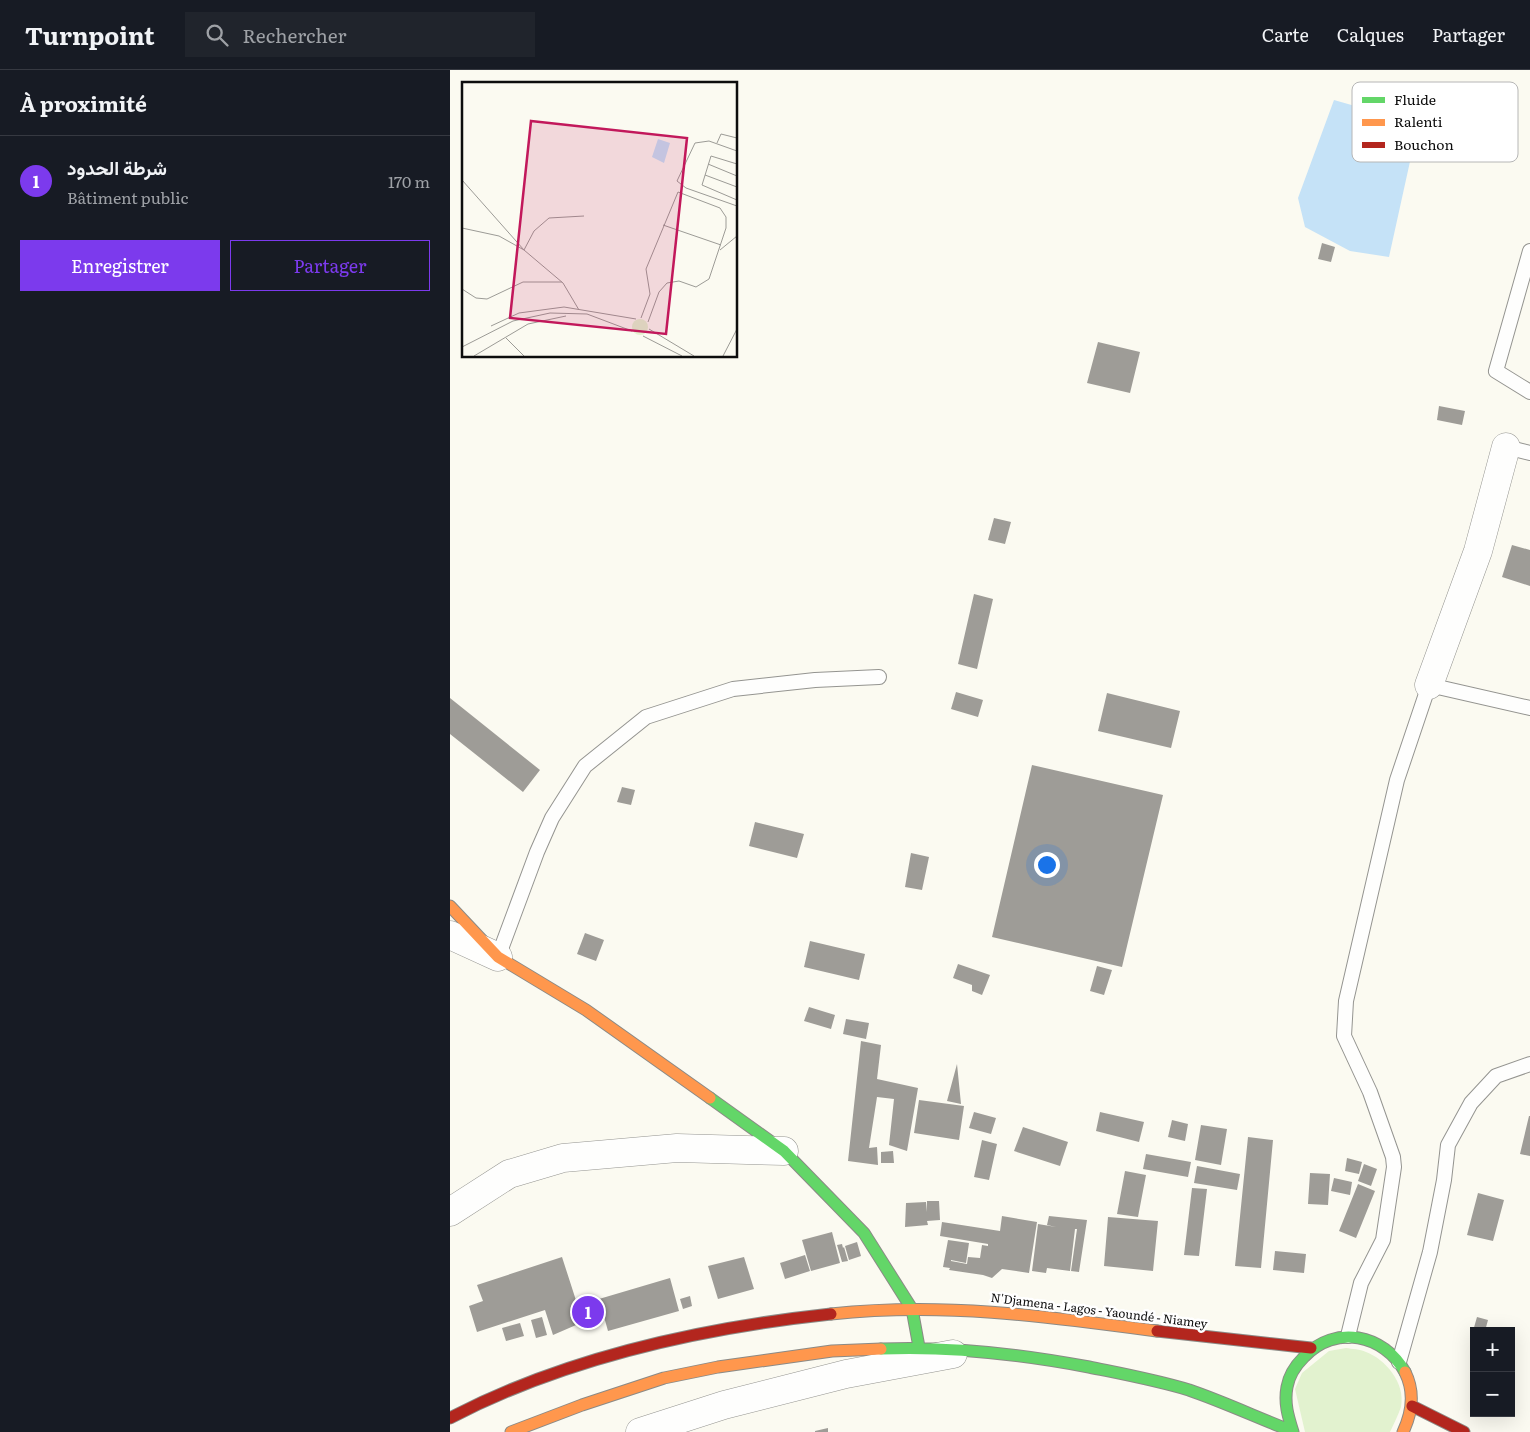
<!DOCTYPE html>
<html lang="fr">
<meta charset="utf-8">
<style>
body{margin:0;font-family:Literata,Vazirmatn,serif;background:#20242c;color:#f1f3f6}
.controls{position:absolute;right:15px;bottom:15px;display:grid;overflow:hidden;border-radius:0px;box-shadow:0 5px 20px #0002}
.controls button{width:45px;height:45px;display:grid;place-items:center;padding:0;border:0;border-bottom:1px solid #363941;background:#171b24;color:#f1f3f6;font:25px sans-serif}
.you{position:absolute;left:596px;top:794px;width:18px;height:18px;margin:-12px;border:4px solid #fff;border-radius:50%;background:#1a73e8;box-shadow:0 0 0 8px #1a73e833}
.badge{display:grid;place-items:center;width:32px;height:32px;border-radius:50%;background:#7c3aed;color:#fff;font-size:16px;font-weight:700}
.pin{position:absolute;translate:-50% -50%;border:2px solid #fff;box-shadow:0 1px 5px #0006}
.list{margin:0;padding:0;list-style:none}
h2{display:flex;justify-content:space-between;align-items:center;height:65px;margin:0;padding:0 20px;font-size:21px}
h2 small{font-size:16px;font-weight:400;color:#9ea1a6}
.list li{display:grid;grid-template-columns:32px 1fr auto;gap:15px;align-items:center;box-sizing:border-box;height:90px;padding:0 20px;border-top:1px solid #363941}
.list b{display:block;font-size:19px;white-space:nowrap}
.list p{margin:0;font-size:16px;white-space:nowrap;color:#9ea1a6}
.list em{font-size:16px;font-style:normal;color:#9ea1a6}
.actions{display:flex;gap:10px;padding:15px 20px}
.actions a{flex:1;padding:11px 0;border:1px solid #7c3aed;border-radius:0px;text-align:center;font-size:18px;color:#7c3aed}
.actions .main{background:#7c3aed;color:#fff}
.icon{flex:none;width:28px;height:28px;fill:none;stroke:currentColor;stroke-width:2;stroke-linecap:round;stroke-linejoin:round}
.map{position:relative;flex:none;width:1080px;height:1362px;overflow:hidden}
header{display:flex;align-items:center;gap:30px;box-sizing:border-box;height:70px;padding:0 25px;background:#171b24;border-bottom:1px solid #363941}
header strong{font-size:24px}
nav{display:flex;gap:28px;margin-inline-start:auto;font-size:18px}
.search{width:350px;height:45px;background:#20242c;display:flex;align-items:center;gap:12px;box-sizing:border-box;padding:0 18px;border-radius:0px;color:#9ea1a6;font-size:19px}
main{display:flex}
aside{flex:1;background:#171b24}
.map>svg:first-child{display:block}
</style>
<header>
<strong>Turnpoint</strong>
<div class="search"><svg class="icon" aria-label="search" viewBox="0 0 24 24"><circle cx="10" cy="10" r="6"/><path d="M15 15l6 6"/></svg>Rechercher</div>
<nav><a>Carte</a><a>Calques</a><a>Partager</a></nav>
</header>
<main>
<aside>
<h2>À proximité<small></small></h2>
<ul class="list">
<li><span class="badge">1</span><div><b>شرطة الحدود</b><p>Bâtiment public</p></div><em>170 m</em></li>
</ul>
<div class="actions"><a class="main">Enregistrer</a><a>Partager</a></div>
</aside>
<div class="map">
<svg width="1080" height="1362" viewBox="0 0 1080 1362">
<rect width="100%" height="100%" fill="#fbfaf1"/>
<path fill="#e2f2cf" d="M896 1278C902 1279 910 1279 916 1282 935 1289 956 1313 951 1337 948 1345 944 1354 940 1362H855L845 1319 852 1303 879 1281Z"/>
<path fill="#c5e2f7" d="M884 30 933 44 956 37 970 46 939 187 900 181 855 157 848 128Z"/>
<path fill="#9e9c97" d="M872 173 885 177 881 192 868 189Z
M648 272 690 282 680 323 637 313Z
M989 336 1015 341 1012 355 987 350Z
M544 448 561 452 555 474 538 470Z
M1062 475 1080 480V516L1052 507Z
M524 524 543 529 527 599 508 594Z
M506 622 533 630 528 647 501 639Z
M657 623 730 641 721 678 648 661Z
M0 628 90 700 73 722 0 664Z
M582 695 713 725 672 897 542 867Z
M172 717 185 720 181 735 167 732Z
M305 752 354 764 347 788 299 776Z
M461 783 479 787 472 820 455 817Z
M135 863 154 870 146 891 127 884Z
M360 871 415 884 409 910 354 897Z
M508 894 540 905 532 925 522 921V915L503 908Z
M647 896 662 900 654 925 640 921Z
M359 937 385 945 381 959 354 951Z
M396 949 419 953 416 969 393 964Z
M411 971 431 975 427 1009 468 1018 457 1081 439 1075 444 1029 427 1027 419 1078 427 1077 428 1095 398 1091Z
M507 994 511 1034 497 1031Z
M469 1030 514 1036 509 1070 464 1063Z
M524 1042 546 1048 541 1064 519 1058Z
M650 1042 694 1052 689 1072 646 1061Z
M1079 1046H1080V1086L1070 1084Z
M722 1050 738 1054 735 1071 718 1067Z
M751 1055 777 1059 771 1095 745 1090Z
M573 1057 618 1072 610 1096 564 1081Z
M798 1067 823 1070 811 1198 785 1196Z
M532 1070 547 1074 539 1110 524 1107Z
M443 1081 444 1093H431V1082Z
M696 1084 741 1092 738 1107 693 1099Z
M897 1088 912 1092 909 1104 895 1101Z
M914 1094 927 1099 921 1116 908 1111Z
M747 1096 790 1104 787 1120 744 1113Z
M675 1101 696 1105 688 1147 667 1144Z
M860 1103 880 1104 878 1135 858 1134Z
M884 1108 902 1112 900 1125 881 1121Z
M908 1114 925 1121 906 1168 889 1161Z
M742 1118 757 1119 749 1186 734 1185Z
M1028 1123 1054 1130 1043 1171 1017 1165Z
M477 1131H489L490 1150 477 1151 478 1155 455 1157 456 1133 476 1132 477 1142Z
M552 1146 587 1152 579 1203 552 1199 542 1208 533 1205 499 1200 500 1198 493 1197 498 1170 519 1173 516 1193 501 1190V1191L517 1194 518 1187 530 1188 532 1175 538 1176V1174L490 1166 492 1152 550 1161Z
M599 1146 637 1150 629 1202 621 1201 627 1159H625L620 1201 597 1198 596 1203 582 1201 588 1154 606 1157 597 1155Z
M658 1147 708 1151 703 1201 654 1196Z
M382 1162 390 1193 361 1201 352 1170Z
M407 1172 411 1186 399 1190 395 1176Z
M392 1174 393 1178 394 1177 398 1191 392 1192 387 1175Z
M825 1181 856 1184 854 1203 823 1200Z
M355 1185 360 1201 335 1209 330 1193Z
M112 1187 133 1252 103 1265 95 1240 27 1262 19 1236 33 1231 27 1215Z
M294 1187 304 1219 268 1229 258 1196Z
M220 1208 229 1241 158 1261 149 1229Z
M240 1226 242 1236 233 1239 230 1229Z
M92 1247 97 1265 86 1268 81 1250Z
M1027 1247 1038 1250 1035 1261H1023Z
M70 1253 74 1266 56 1271 52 1258Z
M378 1358V1362H365V1361Z"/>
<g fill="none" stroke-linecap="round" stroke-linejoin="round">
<g stroke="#949490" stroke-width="16">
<path id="lane" d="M1080 181 1046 301 1080 322
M1056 377 1080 383
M48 887 87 782 102 748 135 696 196 647 283 619 365 610 429 607
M898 1266 911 1213 933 1170 944 1097 943 1087 920 1022 894 966 896 931 947 710 979 615 1080 638
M949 1292 980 1182 994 1110 998 1075 1021 1033 1046 1006 1080 994"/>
</g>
<g stroke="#949490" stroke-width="29">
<path id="street" d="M979 615 1028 481 1056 377
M0 865 48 887
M0 1142 59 1104 113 1088 227 1078 334 1081
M190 1362 274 1335 396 1304 503 1284"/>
</g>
<g stroke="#8b8a86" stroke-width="13">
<path id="fast" d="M260 1028 334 1081 414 1163 462 1239 469 1277
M431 1279C501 1276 570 1284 639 1297 673 1304 706 1310 739 1320 774 1332 808 1348 842 1361
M843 1362C838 1346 834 1333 837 1317 839 1305 846 1295 854 1287 885 1254 934 1264 955 1302"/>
</g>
<g stroke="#8b8a86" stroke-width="13">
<path id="slow" d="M0 836 48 887 136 940 260 1028
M381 1244C494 1232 595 1246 707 1261
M61 1362 132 1335 214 1308 268 1297 382 1281 431 1279
M953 1362C962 1343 965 1322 955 1302"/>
</g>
<g stroke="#8b8a86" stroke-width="13">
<path id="jam" d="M707 1261 861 1278
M962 1336 1014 1362
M0 1348C117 1287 251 1258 381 1244"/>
</g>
<use href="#lane" stroke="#fefefd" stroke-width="14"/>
<use href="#street" stroke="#fefefd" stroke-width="28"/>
<use href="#fast" stroke="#63d668" stroke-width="11"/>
<use href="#slow" stroke="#ff974d" stroke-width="11"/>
<use href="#jam" stroke="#b3261e" stroke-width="11"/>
</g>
<g text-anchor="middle" stroke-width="5" stroke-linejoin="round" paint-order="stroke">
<g font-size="12" fill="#0d0d0d" stroke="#fff">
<text transform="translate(649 1241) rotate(7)" y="4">N'Djamena - Lagos - Yaoundé - Niamey</text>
</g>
</g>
<g transform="translate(12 12)">
<rect width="275" height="275" fill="#fbfaf1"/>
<path d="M170 245a8 8 0 1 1 16 0a8 8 0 1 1-16 0Z" fill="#e2f2cf"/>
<path d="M196 57 208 61 202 81 190 75Z" fill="#c5e2f7"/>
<path fill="none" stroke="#9c9b96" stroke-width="1" d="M255 61 259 52 275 56M275 69 247 59 233 61 215 99 224 106 275 124M246 82 275 94M275 82 249 74 240 103 275 118M243 93 275 105M0 98 62 168 101 201 117 228M201 143 259 163M0 146 37 154 62 168 72 149 87 136 122 134M258 168 275 154M0 207 14 216 25 217 61 200H100M179 236 188 212 184 187 216 110 258 126 264 135V146L247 197 234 205 217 199 205 201 197 210 186 240M29 244 57 231 102 225 174 237M187 247 232 274M181 254 220 274M44 256 62 274M0 265 51 239 88 231 125 232 170 249M12 274 66 242 104 234M261 274 275 247"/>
<path fill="#c2185b" fill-opacity="0.15" stroke="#c2185b" stroke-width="2.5" d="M69 39 225 56 204 252 48 236Z"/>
<rect width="275" height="275" fill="none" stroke="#0d0d0d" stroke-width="2.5"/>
</g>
<rect x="902" y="12" width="166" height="80" rx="8" fill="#fff" stroke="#b6b6b6" stroke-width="1"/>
<rect x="912" y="27" width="23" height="6" fill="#63d668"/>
<rect x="912" y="49" width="23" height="7" fill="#ff974d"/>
<rect x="912" y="72" width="23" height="6" fill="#b3261e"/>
<g font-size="14" fill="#0d0d0d">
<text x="944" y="35">Fluide</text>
<text x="944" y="57">Ralenti</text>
<text x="944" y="80">Bouchon</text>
</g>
</svg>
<div class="controls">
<button>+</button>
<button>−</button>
</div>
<div class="you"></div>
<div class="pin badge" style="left:138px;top:1242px">1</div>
</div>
</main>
